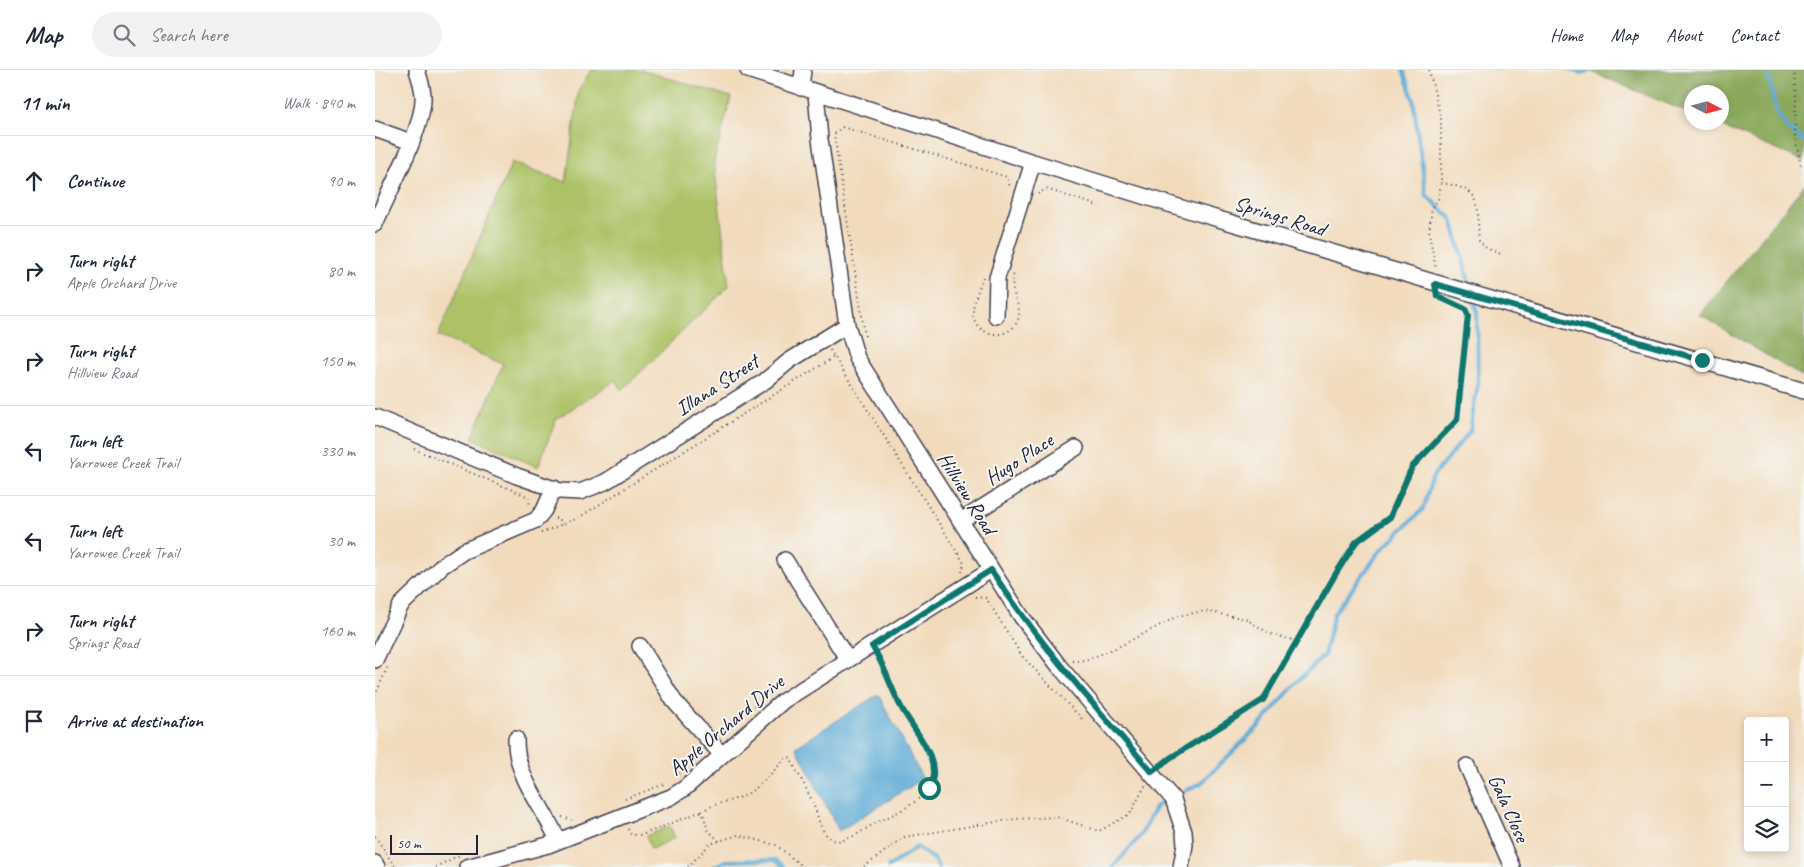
<!DOCTYPE html>
<meta charset="utf-8">
<style>
body{margin:0;font-family:Caveat,sans-serif;background:#f2f2f3;color:#1f2937}
.controls{position:absolute;right:15px;bottom:15px;display:grid;overflow:hidden;border-radius:5px;box-shadow:0 2px 8px #0003}
.controls button{width:45px;height:45px;display:grid;place-items:center;padding:0;border:0;border-bottom:1px solid #e0e1e3;background:#fff;color:#1f2937;font:25px sans-serif}
.compass{position:absolute;left:1309px;top:15px;width:45px;height:45px;border-radius:50%;background:#fff;box-shadow:0 2px 8px #0003;rotate:96deg}
.scale{position:absolute;left:15px;bottom:12px;width:88px;box-sizing:border-box;padding-left:5px;border:2px solid #22223b;border-top:0;font-size:14px;line-height:18px;white-space:nowrap;color:#22223b;-webkit-text-stroke:4px #f6f6f2;paint-order:stroke}
.stop{position:absolute;width:15px;height:15px;margin:-11px;border:4px solid #0f766e;border-radius:50%;background:#fff}
.stop.end{background:#0f766e;border-color:#fff;box-shadow:0 1px 5px #0008}
.list{margin:0;padding:0;list-style:none}
h2{display:flex;justify-content:space-between;align-items:center;height:65px;margin:0;padding:0 20px;font-size:21px}
h2 small{font-size:16px;font-weight:400;color:#747a83}
.list li{display:grid;grid-template-columns:32px 1fr auto;gap:15px;align-items:center;box-sizing:border-box;height:90px;padding:0 20px;border-top:1px solid #e0e1e3}
.list b{display:block;font-size:19px;white-space:nowrap}
.list p{margin:0;font-size:16px;white-space:nowrap;color:#747a83}
.list em{font-size:16px;font-style:normal;color:#747a83}
.icon{flex:none;width:28px;height:28px;fill:none;stroke:currentColor;stroke-width:2;stroke-linecap:round;stroke-linejoin:round}
.map{position:relative;flex:none;width:1429px;height:797px;overflow:hidden}
header{display:flex;align-items:center;gap:30px;box-sizing:border-box;height:70px;padding:0 25px;background:#fff;border-bottom:1px solid #e0e1e3}
header strong{font-size:24px}
nav{display:flex;gap:28px;margin-inline-start:auto;font-size:18px}
.search{width:350px;height:45px;background:#f2f2f3;display:flex;align-items:center;gap:12px;box-sizing:border-box;padding:0 18px;border-radius:28px;color:#747a83;font-size:19px}
main{display:flex}
aside{flex:1;background:#fff}
.map>svg:first-child{display:block}
</style>
<header>
<strong>Map</strong>
<div class="search"><svg class="icon" aria-label="search" viewBox="0 0 24 24"><circle cx="10" cy="10" r="6"/><path d="M15 15l6 6"/></svg>Search here</div>
<nav><a>Home</a><a>Map</a><a>About</a><a>Contact</a></nav>
</header>
<main>
<aside>
<h2>11 min<small>Walk · 840 m</small></h2>
<ul class="list">
<li><svg class="icon" aria-label="ahead" viewBox="0 0 24 24"><path d="M12 20V5M6 11l6-6 6 6"/></svg><div><b>Continue</b></div><em>90 m</em></li>
<li><svg class="icon" aria-label="right" viewBox="0 0 24 24"><path d="M7 20v-9h11M14 6l5 5-5 5"/></svg><div><b>Turn right</b><p>Apple Orchard Drive</p></div><em>80 m</em></li>
<li><svg class="icon" aria-label="right" viewBox="0 0 24 24"><path d="M7 20v-9h11M14 6l5 5-5 5"/></svg><div><b>Turn right</b><p>Hillview Road</p></div><em>150 m</em></li>
<li><svg class="icon" aria-label="left" viewBox="0 0 24 24"><path d="M17 20v-9H6M10 6l-5 5 5 5"/></svg><div><b>Turn left</b><p>Yarrowee Creek Trail</p></div><em>330 m</em></li>
<li><svg class="icon" aria-label="left" viewBox="0 0 24 24"><path d="M17 20v-9H6M10 6l-5 5 5 5"/></svg><div><b>Turn left</b><p>Yarrowee Creek Trail</p></div><em>30 m</em></li>
<li><svg class="icon" aria-label="right" viewBox="0 0 24 24"><path d="M7 20v-9h11M14 6l5 5-5 5"/></svg><div><b>Turn right</b><p>Springs Road</p></div><em>160 m</em></li>
<li><svg class="icon" aria-label="arrive" viewBox="0 0 24 24"><path d="M6 21V4h12l-3 4 3 4H6"/></svg><div><b>Arrive at destination</b></div></li>
</ul>
</aside>
<div class="map">
<svg width="1429" height="797" viewBox="0 0 1429 797">
<rect width="100%" height="100%" fill="#f6f6f2"/>
<filter id="ink" filterUnits="userSpaceOnUse"><feTurbulence type="fractalNoise" baseFrequency=".02" numOctaves="2"/><feDisplacementMap in="SourceGraphic" scale="10" xChannelSelector="R" yChannelSelector="G"/><feConvolveMatrix kernelMatrix="1 2 1 2 8 2 1 2 1" color-interpolation-filters="sRGB"/></filter>
<filter id="wash" filterUnits="userSpaceOnUse"><feTurbulence type="fractalNoise" baseFrequency=".0096" numOctaves="4" result="noise"/><feDisplacementMap in="SourceGraphic" scale="20" xChannelSelector="R" yChannelSelector="G"/><feGaussianBlur stdDeviation="1.12" result="paint"/><feColorMatrix in="noise" values="0 0 0 0 0 0 0 0 0 0 0 0 0 0 0 0 0 1.4 0 .05"/><feComposite in="paint" operator="in"/></filter>
<g filter="url(#wash)">
<rect width="100%" height="100%" fill="#f2dbbd"/>
<path fill="#adc266" stroke="#687250" d="M216 0H266L356 27 339 92 354 216 247 320 241 310 181 349 163 397 97 368 128 294 63 266 137 92 191 112 204 19Z
M295 756 300 768 276 779 271 766Z"/>
<path fill="#8aa85b" stroke="#56654b" d="M1212 0H1429V91L1337 53 1346 52V22H1316V44Z
M1429 115V308L1325 245Z"/>
<path fill="#5baad5" stroke="#3e6688" d="M503 624 548 709 464 761 421 677Z"/>
<g fill="none" stroke-linecap="round" stroke-linejoin="round">
<path stroke="#5baad5" stroke-width="4" d="M1028 0 1038 29 1051 125 1077 149 1096 220
M1195 0 1208 3 1216 0
M1393 0C1398 30 1400 54 1429 70
M801 726 826 713 884 656 921 613 949 585 959 543 1007 479 1048 439 1058 406 1095 361 1103 313 1102 243 1098 229
M338 797 350 791 399 790 409 797
M513 797 542 777 560 790 563 797
M738 797 766 765 781 736 794 729"/>
</g>
</g>
<g filter="url(#ink)">
<g fill="none" stroke-linecap="round" stroke-linejoin="round">
<g stroke="#413e4e" stroke-width="18">
<path id="minor" d="M373 0 658 92 823 143 1429 321
M426 18 428 0
M441 23 445 69 472 255 482 288 646 546 684 596 798 729 809 762 810 775 806 797
M0 59 36 72
M0 154C13 123 47 61 48 30 49 20 45 10 42 0
M621 246 622 208 658 92
M0 347 142 406 185 421 205 422 230 412 390 311 414 291 472 255
M586 451 701 378
M410 490 473 590
M265 576 299 631 347 685
M0 590 26 535 67 496 89 481 161 450 169 440 179 418
M141 669C140 708 169 736 183 771
M1092 696 1137 797
M0 793 2 797
M92 797 173 775 296 727 310 718 408 631 616 500"/>
</g>
<path stroke="#413e4e" stroke-width="2" stroke-dasharray="1 4" stroke-linecap="butt" d="M1054 0 1066 49V113L1063 130 1057 137 1054 163 1061 199
M1419 0 1421 28 1420 67 1426 96
M1066 113C1111 120 1101 133 1104 170L1111 178 1128 185
M663 124 671 119 724 136
M608 207C604 219 597 233 598 245 602 267 632 271 642 252 650 236 632 224 639 203
M490 266 459 64 467 57 632 107 635 117
M455 280 589 493 587 502
M39 379 154 427 155 438
M180 448 185 450 187 455
M166 463 203 448 459 287
M600 527 611 528 647 586 707 649
M697 591 711 590 741 578 803 546 830 541 871 549 895 564 922 571
M0 626 13 596
M343 661H351L396 622
M786 695 888 630 959 505 981 472 1015 447 1037 397 1082 350 1093 245 1090 239 1073 231
M300 707 324 686V680
M250 729 292 713
M187 747 197 750
M253 759 256 765H267L327 741
M0 766 20 797
M344 771 333 760 327 741C340 733 354 732 368 726 384 719 398 701 410 689L415 688C423 704 433 720 439 736 444 748 444 760 456 769 467 776 487 761 497 755 535 735 572 726 549 674 544 662 534 651 527 639 518 623 514 604 504 587
M60 797 87 784
M313 797 335 774 363 765 401 775 428 797
M489 797 529 767 640 749 682 747 724 761 755 744 770 716"/>
<use href="#minor" stroke="#fff" stroke-width="15"/>
</g>
</g>
<g fill="none" stroke-linecap="round" stroke-linejoin="round" filter="url(#ink)">
<path stroke="#0f766e" stroke-width="6" d="M554 718C570 690 536 658 525 635 514 614 510 596 497 576L616 500C665 575 719 635 777 702L795 688 888 630 960 505 981 472 1015 447 1037 397 1082 350 1093 245 1090 239 1062 226 1060 214 1327 290"/>
</g>
<g text-anchor="middle" stroke-width="4" stroke-linejoin="round" paint-order="stroke">
<g font-size="21" fill="#22223b" stroke="#f6f6f2">
<text transform="translate(905 146) rotate(17)" y="7">Springs Road</text>
<text transform="translate(342 315) rotate(-33)" y="7">Illana Street</text>
<text transform="translate(644 389) rotate(-33)" y="7">Hugo Place</text>
<text transform="translate(592 423) rotate(58)" y="7">Hillview Road</text>
<text transform="translate(351 655) rotate(-40)" y="7">Apple Orchard Drive</text>
<text transform="translate(1134 738) rotate(66)" y="7">Gala Close</text>
</g>
</g>
</svg>
<div class="controls">
<button>+</button>
<button>−</button>
<button><svg class="icon" aria-label="layers" viewBox="0 0 24 24"><path d="M12 4l9 5-9 5-9-5zM3 14l9 5 9-5"/></svg></button>
</div>
<svg class="compass" viewBox="-18 -18 36 36"><path d="M0-13l5 13h-10z" fill="#e53935"/><path d="M0 13l5-13h-10z" fill="#747a83"/></svg>
<div class="scale">50 m</div>
<div class="stop" style="left:554px;top:718px"></div>
<div class="stop end" style="left:1327px;top:290px"></div>
</div>
</main>
